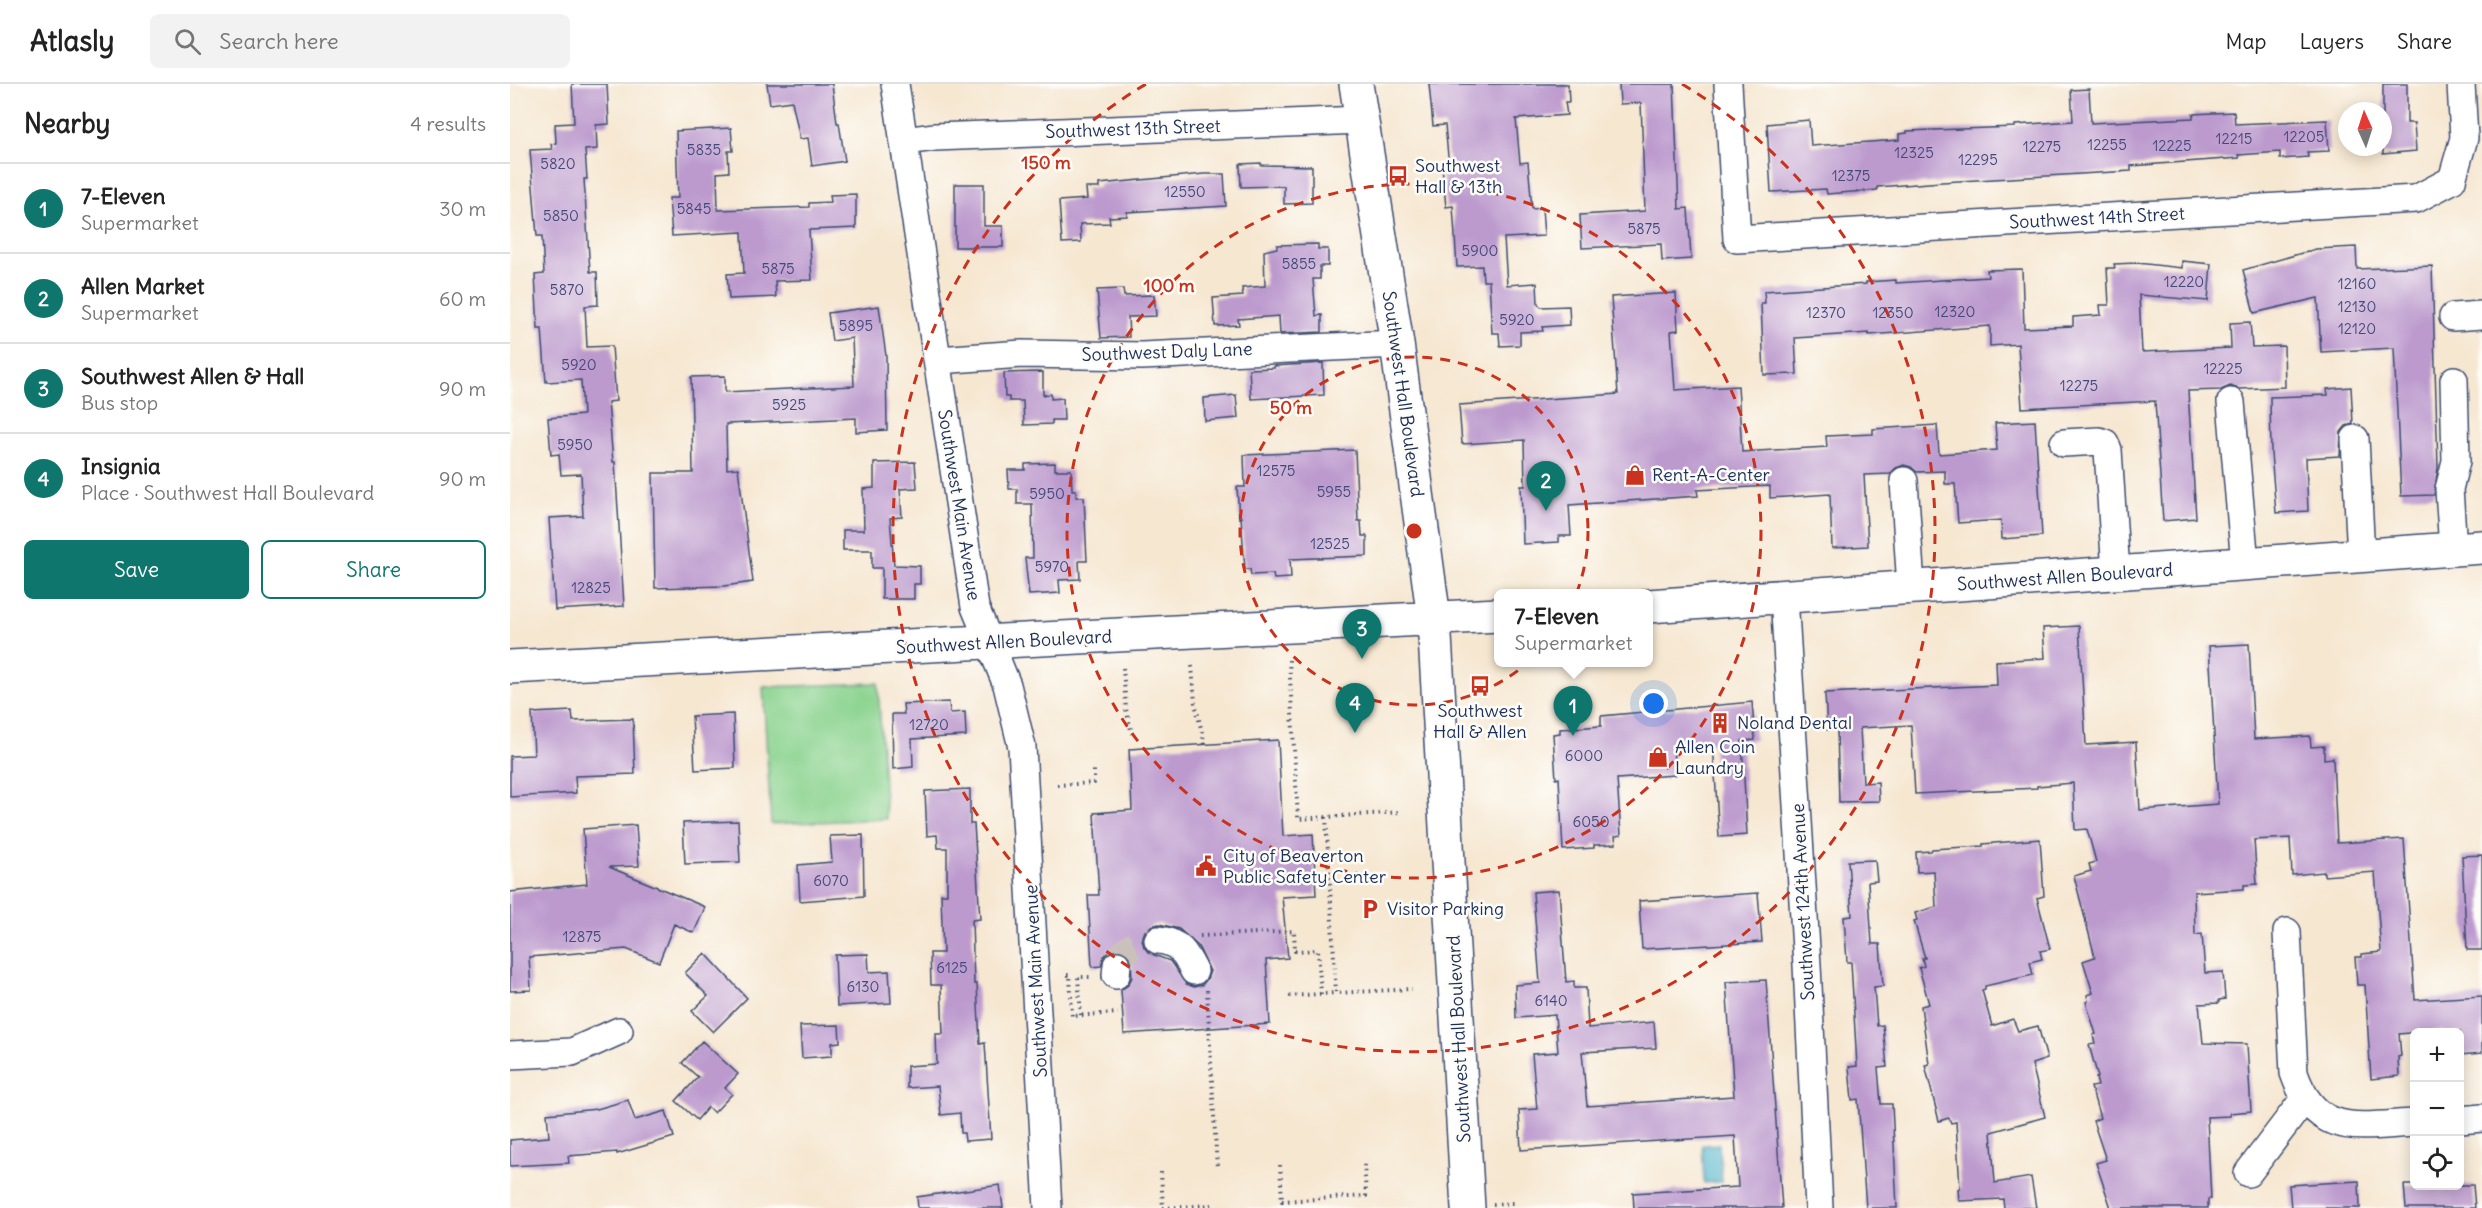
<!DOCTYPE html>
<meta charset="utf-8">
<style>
body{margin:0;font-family:Delius,sans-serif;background:#f2f2f2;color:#222}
.controls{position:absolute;right:18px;bottom:18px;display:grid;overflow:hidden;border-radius:9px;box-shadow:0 3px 15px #0003}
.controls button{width:54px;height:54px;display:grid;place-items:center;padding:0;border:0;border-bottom:2px solid #e0e0e0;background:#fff;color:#222;font:30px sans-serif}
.compass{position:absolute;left:1828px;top:18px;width:54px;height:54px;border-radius:50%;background:#fff;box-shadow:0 3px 15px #0003;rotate:357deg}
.you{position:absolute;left:1144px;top:620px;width:21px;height:21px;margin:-15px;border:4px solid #fff;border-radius:50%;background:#1a73e8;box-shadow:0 0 0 9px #1a73e833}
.badge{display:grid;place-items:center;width:39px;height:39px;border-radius:50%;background:#0f766e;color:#fff;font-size:20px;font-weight:700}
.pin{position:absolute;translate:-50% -50px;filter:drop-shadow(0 2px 3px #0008)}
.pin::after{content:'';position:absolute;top:32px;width:21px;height:18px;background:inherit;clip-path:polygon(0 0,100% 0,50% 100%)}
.popup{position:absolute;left:984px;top:505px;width:159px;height:78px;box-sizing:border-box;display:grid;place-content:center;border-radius:9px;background:#fff;filter:drop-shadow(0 2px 4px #0005);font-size:20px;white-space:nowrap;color:#767676}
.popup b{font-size:22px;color:#222}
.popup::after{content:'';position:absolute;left:50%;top:100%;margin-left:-12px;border:12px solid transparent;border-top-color:#fff}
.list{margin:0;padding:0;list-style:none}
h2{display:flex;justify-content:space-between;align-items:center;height:78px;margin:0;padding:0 24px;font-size:26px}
h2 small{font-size:20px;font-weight:400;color:#767676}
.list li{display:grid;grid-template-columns:39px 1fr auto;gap:18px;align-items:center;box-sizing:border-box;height:90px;padding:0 24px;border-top:2px solid #e0e0e0}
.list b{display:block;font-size:22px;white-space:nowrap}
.list p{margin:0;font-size:20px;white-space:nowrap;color:#767676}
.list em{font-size:20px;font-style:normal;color:#767676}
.actions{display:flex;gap:12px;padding:18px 24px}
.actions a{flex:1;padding:14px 0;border:2px solid #0f766e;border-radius:9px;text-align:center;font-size:21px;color:#0f766e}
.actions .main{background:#0f766e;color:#fff}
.icon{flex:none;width:33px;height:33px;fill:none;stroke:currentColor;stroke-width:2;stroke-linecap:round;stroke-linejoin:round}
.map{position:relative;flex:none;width:1972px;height:1124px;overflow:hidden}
header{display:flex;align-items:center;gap:36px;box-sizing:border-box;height:84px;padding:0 30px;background:#fff;border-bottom:2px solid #e0e0e0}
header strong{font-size:28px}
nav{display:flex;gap:33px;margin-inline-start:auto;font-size:21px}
.search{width:420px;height:54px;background:#f2f2f2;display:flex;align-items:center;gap:15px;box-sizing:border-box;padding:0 21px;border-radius:9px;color:#767676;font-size:22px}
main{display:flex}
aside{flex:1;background:#fff}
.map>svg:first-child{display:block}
</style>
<header>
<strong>Atlasly</strong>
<div class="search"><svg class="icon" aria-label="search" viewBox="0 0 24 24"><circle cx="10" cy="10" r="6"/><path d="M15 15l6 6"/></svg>Search here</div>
<nav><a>Map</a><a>Layers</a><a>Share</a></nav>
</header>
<main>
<aside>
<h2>Nearby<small>4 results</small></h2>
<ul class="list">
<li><span class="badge">1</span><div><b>7-Eleven</b><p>Supermarket</p></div><em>30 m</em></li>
<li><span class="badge">2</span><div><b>Allen Market</b><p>Supermarket</p></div><em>60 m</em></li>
<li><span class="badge">3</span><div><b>Southwest Allen &amp; Hall</b><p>Bus stop</p></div><em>90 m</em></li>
<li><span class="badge">4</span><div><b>Insignia</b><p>Place · Southwest Hall Boulevard</p></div><em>90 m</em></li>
</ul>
<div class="actions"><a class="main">Save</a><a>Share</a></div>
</aside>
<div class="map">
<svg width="1972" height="1124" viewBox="0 0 1972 1124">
<rect width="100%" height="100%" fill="#fdfcf7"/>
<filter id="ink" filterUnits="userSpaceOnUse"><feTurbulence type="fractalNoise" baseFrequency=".0167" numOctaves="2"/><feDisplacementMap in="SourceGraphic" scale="12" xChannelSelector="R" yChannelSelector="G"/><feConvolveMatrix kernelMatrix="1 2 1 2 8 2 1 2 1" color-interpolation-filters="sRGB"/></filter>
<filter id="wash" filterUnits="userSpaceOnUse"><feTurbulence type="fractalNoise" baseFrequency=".008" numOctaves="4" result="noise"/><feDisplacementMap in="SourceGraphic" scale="24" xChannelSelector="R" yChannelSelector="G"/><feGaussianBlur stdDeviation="1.35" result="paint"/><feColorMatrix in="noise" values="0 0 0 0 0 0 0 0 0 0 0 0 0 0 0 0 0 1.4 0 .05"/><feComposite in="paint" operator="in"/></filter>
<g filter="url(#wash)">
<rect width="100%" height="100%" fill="#f6e7d1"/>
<path fill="#8ad38f" stroke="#528176" stroke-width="1.5" d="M368 599 376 735 261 740 253 603Z"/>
<path fill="#4ab2c9" stroke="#327094" stroke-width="1.5" d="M1209 1060 1212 1098 1194 1099 1192 1061Z"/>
<g id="blocks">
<path fill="#bc9ace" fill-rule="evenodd" d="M62 0H97L99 40 86 41 87 65 75 66 77 95H74L80 188H87L88 221 75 222 77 263 102 262 106 317 98 318 103 378H105L114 522 45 526 39 434 73 432 71 390 51 391 49 370 41 371 38 334 73 331 71 296 36 298 32 245H28L25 191 34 190 32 152H27L20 66 42 65 41 60 46 59 45 40 64 39Z
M257 0H322L327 39H329L335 77 302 82 298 54 290 55 282 17 260 20Z
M919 0H1058L1059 18H1055L1057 31 1006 35 1010 79 1018 78 1022 125 1032 124 1034 152 994 154 997 201 1027 199 1028 220 1031 223 1059 222 1060 241 1032 243 1033 247 1010 248V261L990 262 989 249H982L979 197H973L972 182 947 183 943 122 936 123 932 83 939 82 935 41 923 42Z
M1109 0H1164L1169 125 1178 124 1181 175 1152 177 1151 160 1072 164 1070 131 1135 127 1131 19 1110 20Z
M1873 0H1897V39H1904L1906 67 1873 70Z
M1579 5 1581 39 1683 34V30L1724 28 1725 40 1817 36 1819 67 1797 68 1798 73 1770 75V68L1728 71 1729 74 1621 82V87L1432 98 1367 103V106L1317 110 1316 105 1261 108 1257 40 1299 36 1301 62 1389 56V50L1397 49V47L1505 43V41L1563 37 1561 6Z
M221 44 223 67H218L219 88 207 89 208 126 299 123V119L321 118 320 111 346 110V144L299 146 302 196 265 197 266 213 219 215 217 190 234 189 232 148 162 152 159 114H168L166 47Z
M751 79V81L802 82V119L774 120V102L731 103 730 80Z
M694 90H714L716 122 617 128V132L599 133 600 139 570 140 571 158 552 159 549 117 577 115 576 104H589V100Z
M445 100H474V142H493V163H445Z
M808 160V165H818V182H810V195H803L806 232 812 231V248L770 250 769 232 728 235 729 241 705 242 703 214 733 212 732 204 755 202 754 167 767 164V161Z
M1846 163 1847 185 1922 182 1928 383 1924 411 1891 412 1884 264 1811 268 1808 214 1744 229 1733 186 1806 165Z
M1672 177 1701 180 1698 217 1629 211 1632 268 1721 264 1720 239 1740 238 1742 263 1774 262 1775 303 1729 305 1720 302 1711 306 1678 307 1686 434 1653 437 1645 317 1512 324 1508 260 1480 262V242L1359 251V249L1285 254 1287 290 1254 291 1251 219H1255L1254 207 1356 200V198L1386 196V199L1478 193 1477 186 1512 185 1514 244 1563 242V233L1591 231 1590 221H1599L1597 184H1605L1604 180 1627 179 1672 184Z
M613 205 614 212 644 211 646 232 618 233 619 253 591 254 587 206Z
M1166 209 1168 246 1161 247 1165 306 1228 302 1232 368 1317 363 1316 352 1363 350V345L1427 341 1429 370 1487 366 1485 339 1525 337 1532 452 1492 455 1491 436 1448 439 1445 400H1435V387L1407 388 1401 383 1394 381 1386 384 1380 390 1354 391 1358 462 1322 464 1320 410 1260 414V402L1187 406 1188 412 1059 421 1061 452H1049V458L1013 460 1011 402H1015L1014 356 952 360 949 321 1108 310 1101 213Z
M369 222 376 272 377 346 346 348V334L216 340 217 385 228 384 243 498 214 502 145 504 143 389H183L181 293 215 292V308L344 302 342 254 322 257 318 229Z
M813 279 814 311 741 315 739 285 764 284V282Z
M533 288V311L541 310V315L553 314 554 336H542V340L514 341 513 317H499V313H495L494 289Z
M1841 303 1843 340 1836 342 1831 348 1830 372 1796 374 1798 427 1766 429 1761 369 1760 313 1818 311 1817 305Z
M726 311 728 334 695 337 694 314Z
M845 366 848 437H851L852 452H857V472L780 475 781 494 764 495 763 490 741 491 740 485H735L731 433 729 434 727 403H735L734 371Z
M405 378 407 404 390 405 392 433 380 434 384 481 410 482V500H404V515H372V484H362V466H333V446H354L353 405 364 404V379Z
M545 379V386H561L562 406H566V413H574L577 477H569L570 495 549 496 550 509 519 511 515 474H523L522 420H507V405H499L498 386H515V380Z
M1569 542 1576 661 1626 658 1630 726 1708 720 1699 562 1739 560 1744 655 1800 652 1801 663 1814 662V675L1823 674 1827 759 1894 755 1905 916 1972 912V969L1950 971V948H1933V946L1889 950 1891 972 1888 973 1889 992 1861 995 1855 901H1847L1845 873H1852V870L1871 868 1865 788 1814 792V788L1782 791 1780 754 1744 756 1747 800 1734 801V805L1684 808 1685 851 1692 850 1695 889 1713 888 1715 915 1709 916V919L1689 920 1693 959 1737 960 1741 1027 1720 1029V1032L1697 1033 1701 1115H1698V1124H1601L1586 1079 1596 1076 1583 1037 1590 1034 1581 1003 1588 1002 1586 994 1588 993 1579 961 1585 960 1583 951 1586 950 1576 918 1578 917 1577 911 1583 909 1573 877 1585 873 1564 792 1581 787 1579 780 1586 778 1577 745 1565 746 1563 699 1527 702V704L1405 710 1401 641 1350 644 1353 699 1368 698 1369 717 1329 718 1327 645 1317 646 1315 609 1487 601 1486 577 1535 574 1533 544Z
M439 618 440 629 455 628 456 652 402 655 403 683 383 685 382 630H394L393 620Z
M1242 618 1245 656 1232 657 1237 751 1209 753 1203 659 1163 662 1165 691 1107 695 1111 751 1105 752 1106 760 1084 761V764L1053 766 1049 694 1046 695 1043 650 1050 649V645L1091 642V632Z
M62 627 63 637 123 635 125 690 65 692 66 709 0 713V672L24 671 22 629Z
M223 630 225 684 185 686 182 632Z
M768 656 773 752 803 750 806 811 772 813 778 874 756 876 760 940 614 950 611 906 618 901 622 893 621 874 616 868 609 865 601 866 594 872 591 882 582 883 578 811H589L584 729 622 726 619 665ZM649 840 669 845 688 862 700 887 697 895 692 901 684 903 676 900 660 877 639 869 634 863 632 855 635 847 641 842Z
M460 705V740H464L470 835 462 836 464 900H467L470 960 475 959 481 1055 455 1057 454 1049H451L450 1029 431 1031 428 1002 397 1004V982L427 980 426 950H433L431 901H421L420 869H433L431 810H437V764H428L427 751 417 752 415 707Z
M228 737 230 778 175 780 173 739Z
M126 741 129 782 99 783 195 823 184 849 164 840 149 878 116 865 19 873 21 906 0 907V808L77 800 73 745Z
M353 751 354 812 290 817 288 781 322 778 320 752Z
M1530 755 1534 812 1527 814 1540 865 1530 867 1532 875 1520 878 1523 891 1475 902V905L1472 906 1482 942 1503 935 1508 947 1528 942 1537 975 1522 980 1535 1033 1481 1048 1485 1099 1521 1093 1526 1124H1494L1493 1115 1449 1117 1448 1105 1450 1104 1446 1038 1441 1039 1439 1034 1429 1037 1415 981 1419 980 1411 922 1419 920 1409 884 1414 882 1412 874H1415L1404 837 1407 836 1405 829 1426 823 1424 787 1407 788 1406 768 1421 767 1422 765 1473 762V760Z
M1972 771V866H1957L1952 772Z
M1365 776 1367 797 1358 798 1362 860H1370L1373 902 1364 903 1367 942 1373 941 1377 983 1368 984 1371 1020H1382L1387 1124H1356L1348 1015 1342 1016 1339 983 1347 982 1341 878H1337L1334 833 1342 832 1338 777Z
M1049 806 1056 898 1064 897V904H1076L1078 944 1144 938 1146 964 1072 968 1077 1022 1224 1012 1216 898 1256 896 1272 1124H1124L1123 1109 1228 1103 1225 1052 1011 1066 1009 1026 1027 1025 1022 970 1048 968 1045 931 1006 934 1005 901 1030 899 1023 808Z
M1248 809 1252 858 1132 865 1129 817Z
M195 869 237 914 203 948 182 927 198 912 175 889Z
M358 870 359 888 379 887 381 919 327 922 325 871Z
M329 941 330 958 322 959V972L292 974 290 942Z
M192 957 228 990 215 1004 222 1010 204 1029 198 1023 187 1036 166 1017 188 993 172 979Z
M118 1016 125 1036 156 1027 164 1053 107 1070V1068L58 1072 59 1079 0 1082V1056L39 1053 37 1030 87 1025Z
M1849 1097 1850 1124H1781L1779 1101Z
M490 1101 493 1124H408L407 1113Z
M1894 1101H1963L1965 1124H1896Z"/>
</g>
</g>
<g filter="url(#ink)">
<use href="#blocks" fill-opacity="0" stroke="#3c4b6f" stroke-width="1.5"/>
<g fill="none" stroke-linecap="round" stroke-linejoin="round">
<path stroke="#cac2ba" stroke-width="27" stroke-dasharray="27 14" stroke-linecap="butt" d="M607 881C613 863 631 857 648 856"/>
<g stroke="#3c4b6f" stroke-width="30">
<path id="minor" d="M385 0 465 523 497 601 512 663 538 1124
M1218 0 1227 155 1906 115 1942 96 1954 54 1951 0
M394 57 425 53 851 36
M1943 233 1972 231
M428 276 512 270 632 272 887 260
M1721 318 1735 480
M1845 355 1851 472
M1554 359 1589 357 1595 359 1598 366 1606 489
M1394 397 1401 503
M1943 465 1939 405 1946 377 1944 296
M1274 513 1297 881 1309 1124
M1777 848 1784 989C1806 1054 1848 1042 1904 1039
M648 856C669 857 676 871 684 887
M606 891 607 881
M0 971 62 968 109 947
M1950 1036 1972 1034
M1738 1089 1795 1014"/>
</g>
<g stroke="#3c4b6f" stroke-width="36">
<path id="major" d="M846 0 887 260 924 535 958 1124
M1138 522 1972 463
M0 583 988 531"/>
</g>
<path stroke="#3c4b6f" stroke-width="4" stroke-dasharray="1.5 4.5" stroke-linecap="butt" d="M779 576 788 735 891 728
M682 582 685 619 695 661
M613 584 616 625 622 650
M547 701 584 699V684
M816 733 826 909 902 905
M690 852 784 847 785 867 808 866 811 910
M557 891H560L562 932 608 929
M697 906 707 1085
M779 912 826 909
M571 931 568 893H582
M770 1081 772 1117 856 1112 854 1077
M651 1088 653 1124 702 1121
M983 1120 1003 1119"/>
<use href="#minor" stroke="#fff" stroke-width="27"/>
<use href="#major" stroke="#fff" stroke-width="33"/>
</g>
</g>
<g fill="none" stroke="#c8321e" stroke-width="3" stroke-dasharray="10 8">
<circle cx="904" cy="447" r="174"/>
<circle cx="904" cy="447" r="347"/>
<path d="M1172 0A521 521 0 1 1 636 0"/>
</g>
<defs>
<g id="bus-bare" transform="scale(1.62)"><path d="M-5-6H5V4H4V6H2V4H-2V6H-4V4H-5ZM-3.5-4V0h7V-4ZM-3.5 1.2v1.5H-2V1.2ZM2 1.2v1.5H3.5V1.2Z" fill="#c8321e" stroke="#fdfcf7" stroke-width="2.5" paint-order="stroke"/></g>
<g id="shop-bare" transform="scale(1.62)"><path d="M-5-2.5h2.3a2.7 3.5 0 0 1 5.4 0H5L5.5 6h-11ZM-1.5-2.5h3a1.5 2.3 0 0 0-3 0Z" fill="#c8321e" stroke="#fdfcf7" stroke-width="2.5" paint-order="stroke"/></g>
<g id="building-bare" transform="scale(1.62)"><path d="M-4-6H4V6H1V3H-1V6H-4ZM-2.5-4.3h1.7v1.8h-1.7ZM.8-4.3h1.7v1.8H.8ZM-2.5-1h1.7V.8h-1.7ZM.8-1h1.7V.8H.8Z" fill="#c8321e" stroke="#fdfcf7" stroke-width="2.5" paint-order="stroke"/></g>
<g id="civic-bare" transform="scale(1.62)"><path d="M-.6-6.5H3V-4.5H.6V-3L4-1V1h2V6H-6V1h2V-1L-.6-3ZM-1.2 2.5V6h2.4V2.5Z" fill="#c8321e" stroke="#fdfcf7" stroke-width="2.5" paint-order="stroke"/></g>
<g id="parking-bare" transform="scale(1.62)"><path d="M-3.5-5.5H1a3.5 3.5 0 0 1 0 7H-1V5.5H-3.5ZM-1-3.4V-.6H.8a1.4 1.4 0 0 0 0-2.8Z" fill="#c8321e" stroke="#fdfcf7" stroke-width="2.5" paint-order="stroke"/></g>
</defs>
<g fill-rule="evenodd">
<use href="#bus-bare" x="888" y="92"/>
<use href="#shop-bare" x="1125" y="391"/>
<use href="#bus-bare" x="970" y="602"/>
<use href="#building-bare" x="1210" y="639"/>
<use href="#shop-bare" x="1148" y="673"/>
<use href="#civic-bare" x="696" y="782"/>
<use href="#parking-bare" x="860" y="825"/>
</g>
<g text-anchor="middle" stroke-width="5" stroke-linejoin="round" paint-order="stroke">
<g font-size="15" fill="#434a7a">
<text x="1794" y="58">12205</text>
<text x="1724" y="60">12215</text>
<text x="1597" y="66">12255</text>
<text x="1662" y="67">12225</text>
<text x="1532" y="68">12275</text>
<text x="194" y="71">5835</text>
<text x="1404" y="74">12325</text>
<text x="1468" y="81">12295</text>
<text x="48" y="85">5820</text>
<text x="1341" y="97">12375</text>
<text x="675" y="113">12550</text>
<text x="184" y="130">5845</text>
<text x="51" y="137">5850</text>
<text x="1134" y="150">5875</text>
<text x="970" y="172">5900</text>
<text x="789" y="185">5855</text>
<text x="268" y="190">5875</text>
<text x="1674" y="203">12220</text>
<text x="1847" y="205">12160</text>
<text x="57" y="211">5870</text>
<text x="1847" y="228">12130</text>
<text x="1445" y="233">12320</text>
<text x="1316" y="234">12370</text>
<text x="1383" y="234">12350</text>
<text x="1007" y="241">5920</text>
<text x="346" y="247">5895</text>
<text x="1847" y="250">12120</text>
<text x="69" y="286">5920</text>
<text x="1713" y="290">12225</text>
<text x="1569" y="307">12275</text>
<text x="279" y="326">5925</text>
<text x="65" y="366">5950</text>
<text x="766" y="392">12575</text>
<text x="824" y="413">5955</text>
<text x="537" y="415">5950</text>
<text x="820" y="465">12525</text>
<text x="542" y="488">5970</text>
<text x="81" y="509">12825</text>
<text x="419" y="646">12720</text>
<text x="1074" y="677">6000</text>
<text x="1081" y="743">6050</text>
<text x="321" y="802">6070</text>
<text x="72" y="858">12875</text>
<text x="442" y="889">6125</text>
<text x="353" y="908">6130</text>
<text x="1041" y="922">6140</text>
</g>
<g font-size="18" fill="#1b2f5e" stroke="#fdfcf7">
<text transform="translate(623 45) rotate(-2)" y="6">Southwest 13th Street</text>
<text transform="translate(1587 134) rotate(-3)" y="6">Southwest 14th Street</text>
<text transform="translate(657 268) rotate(-2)" y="6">Southwest Daly Lane</text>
<text transform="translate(893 310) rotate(82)" y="6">Southwest Hall Boulevard</text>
<text transform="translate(449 421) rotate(81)" y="6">Southwest Main Avenue</text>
<text transform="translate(1555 493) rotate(-4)" y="6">Southwest Allen Boulevard</text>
<text transform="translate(494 558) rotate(-3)" y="6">Southwest Allen Boulevard</text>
<text transform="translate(1293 818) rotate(-93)" y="6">Southwest 124th Avenue</text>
<text transform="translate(526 897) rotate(-93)" y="6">Southwest Main Avenue</text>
<text transform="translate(949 955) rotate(-93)" y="6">Southwest Hall Boulevard</text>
</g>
<g font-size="18" fill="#1b2f5e" stroke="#fdfcf7" text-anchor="start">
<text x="905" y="88">Southwest<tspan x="905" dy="21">Hall &amp; 13th</tspan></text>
<text x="1142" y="397">Rent-A-Center</text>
<text x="970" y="633" text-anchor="middle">Southwest<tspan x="970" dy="21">Hall &amp; Allen</tspan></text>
<text x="1227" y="645">Noland Dental</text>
<text x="1165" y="669">Allen Coin<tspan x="1165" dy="21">Laundry</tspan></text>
<text x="713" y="778">City of Beaverton<tspan x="713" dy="21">Public Safety Center</tspan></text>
<text x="877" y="831">Visitor Parking</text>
</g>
</g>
<circle cx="904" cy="447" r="9" fill="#c8321e" stroke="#fdfcf7" stroke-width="3"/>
<g font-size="18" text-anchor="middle" font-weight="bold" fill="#c8321e" stroke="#fdfcf7" stroke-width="5" stroke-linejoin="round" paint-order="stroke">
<text x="536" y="85">150 m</text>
<text x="659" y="208">100 m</text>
<text x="781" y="330">50 m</text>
</g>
</svg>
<div class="controls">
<button>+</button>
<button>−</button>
<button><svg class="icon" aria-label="locate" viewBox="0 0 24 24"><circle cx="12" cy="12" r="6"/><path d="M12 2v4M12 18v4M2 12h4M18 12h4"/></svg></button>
</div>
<svg class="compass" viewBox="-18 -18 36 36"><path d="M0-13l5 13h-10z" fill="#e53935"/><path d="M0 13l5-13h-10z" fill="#767676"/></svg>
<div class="you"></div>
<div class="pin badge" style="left:1063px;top:652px">1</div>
<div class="popup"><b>7-Eleven</b>Supermarket</div>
<div class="pin badge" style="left:1036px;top:427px">2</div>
<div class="pin badge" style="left:852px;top:575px">3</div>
<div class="pin badge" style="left:845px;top:649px">4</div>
</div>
</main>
